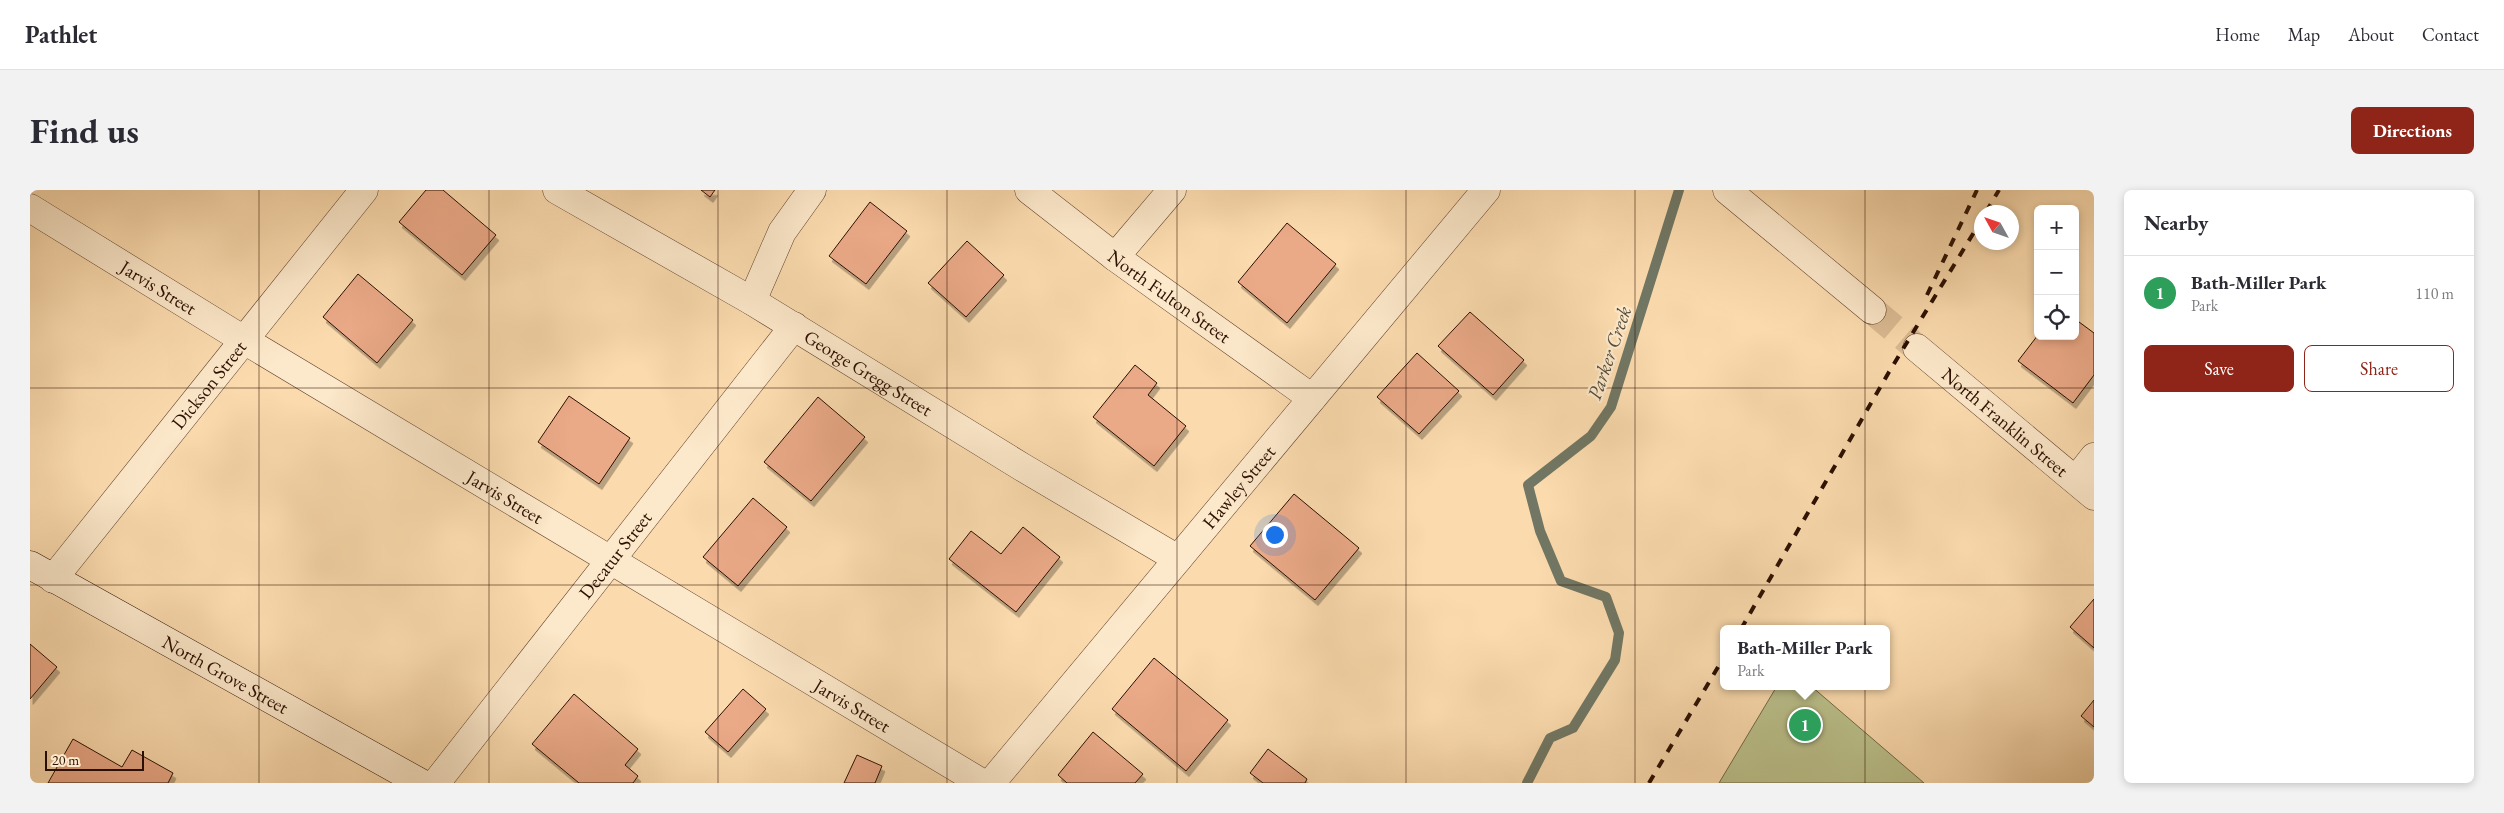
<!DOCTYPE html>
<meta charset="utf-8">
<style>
body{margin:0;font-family:"EB Garamond",serif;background:#f2f2f3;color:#2b2b33}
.controls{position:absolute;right:15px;top:15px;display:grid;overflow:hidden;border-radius:8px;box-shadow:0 2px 8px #0003}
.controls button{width:45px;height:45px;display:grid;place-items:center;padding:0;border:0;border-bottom:1px solid #e1e1e2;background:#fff;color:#2b2b33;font:25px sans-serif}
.compass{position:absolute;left:1944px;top:15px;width:45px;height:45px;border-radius:50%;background:#fff;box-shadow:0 2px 8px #0003;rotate:310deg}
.scale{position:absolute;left:15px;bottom:12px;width:99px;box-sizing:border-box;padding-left:5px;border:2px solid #2b0f01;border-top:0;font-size:14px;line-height:18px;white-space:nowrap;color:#2b0f01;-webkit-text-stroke:4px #fce8ca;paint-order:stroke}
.you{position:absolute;left:1244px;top:344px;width:18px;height:18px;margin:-12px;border:4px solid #fff;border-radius:50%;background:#1a73e8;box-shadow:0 0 0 8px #1a73e833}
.badge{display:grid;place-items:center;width:32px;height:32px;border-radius:50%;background:#8f2418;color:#fff;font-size:16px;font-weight:700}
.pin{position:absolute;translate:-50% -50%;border:2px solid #fff;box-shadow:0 1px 5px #0006}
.popup{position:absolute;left:1690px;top:435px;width:170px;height:65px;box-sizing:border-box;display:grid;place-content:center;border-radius:8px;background:#fff;filter:drop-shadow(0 1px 4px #0005);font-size:16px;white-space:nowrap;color:#7c7c81}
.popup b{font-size:19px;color:#2b2b33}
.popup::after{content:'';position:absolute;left:50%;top:100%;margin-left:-10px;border:10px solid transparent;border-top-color:#fff}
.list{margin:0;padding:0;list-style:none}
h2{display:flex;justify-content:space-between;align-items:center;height:65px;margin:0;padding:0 20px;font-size:21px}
h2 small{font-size:16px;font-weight:400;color:#7c7c81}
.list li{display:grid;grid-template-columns:32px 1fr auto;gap:15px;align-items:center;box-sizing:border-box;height:75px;padding:0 20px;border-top:1px solid #e1e1e2}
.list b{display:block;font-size:19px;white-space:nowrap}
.list p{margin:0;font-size:16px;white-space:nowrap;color:#7c7c81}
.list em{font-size:16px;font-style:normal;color:#7c7c81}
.actions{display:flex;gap:10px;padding:15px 20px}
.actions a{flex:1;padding:11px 0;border:1px solid #8f2418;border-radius:8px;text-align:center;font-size:18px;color:#8f2418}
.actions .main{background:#8f2418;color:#fff}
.icon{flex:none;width:28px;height:28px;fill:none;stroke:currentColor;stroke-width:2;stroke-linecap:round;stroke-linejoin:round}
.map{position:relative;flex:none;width:2064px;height:593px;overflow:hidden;border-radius:8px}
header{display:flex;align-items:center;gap:30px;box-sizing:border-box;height:70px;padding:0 25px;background:#fff;border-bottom:1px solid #e1e1e2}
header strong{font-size:24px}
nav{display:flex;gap:28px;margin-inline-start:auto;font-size:18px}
.intro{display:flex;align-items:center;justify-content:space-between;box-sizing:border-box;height:120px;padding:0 30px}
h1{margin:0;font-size:35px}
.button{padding:12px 22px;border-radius:8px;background:#8f2418;color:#fff;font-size:18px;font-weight:700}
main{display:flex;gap:30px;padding:0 30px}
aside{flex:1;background:#fff;border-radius:8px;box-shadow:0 2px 8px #0003}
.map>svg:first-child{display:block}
</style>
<header>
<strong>Pathlet</strong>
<nav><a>Home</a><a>Map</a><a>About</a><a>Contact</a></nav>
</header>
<div class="intro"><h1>Find us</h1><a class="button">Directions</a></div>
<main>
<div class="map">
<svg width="2064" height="593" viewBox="0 0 2064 593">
<defs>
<filter id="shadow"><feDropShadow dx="3" dy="5.5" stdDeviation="0" flood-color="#0004"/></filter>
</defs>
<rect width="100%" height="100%" fill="#fbdbae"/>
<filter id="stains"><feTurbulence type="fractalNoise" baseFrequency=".004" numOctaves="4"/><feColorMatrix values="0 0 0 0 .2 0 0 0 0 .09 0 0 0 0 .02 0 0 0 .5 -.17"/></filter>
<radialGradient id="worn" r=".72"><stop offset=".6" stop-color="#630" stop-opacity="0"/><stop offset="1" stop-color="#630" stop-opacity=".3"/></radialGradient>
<path fill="#bbc18c" stroke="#736846" d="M1747 496H1781L1894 593H1689Z"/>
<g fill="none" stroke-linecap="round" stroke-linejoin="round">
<path stroke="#717764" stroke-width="10" d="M1497 593 1520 548 1543 538 1585 470 1589 443 1576 407 1531 391 1510 341 1498 295 1561 246 1581 217 1649 0"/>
</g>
<path fill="#eaa987" stroke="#2b0f01" filter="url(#shadow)" d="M396 0H413L466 45 432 85 369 32Z
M671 0H685L680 7Z
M840 12 877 41 836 94 799 66Z
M1257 33 1306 74 1257 133 1208 92Z
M937 51 974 85 936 127 898 93Z
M328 84 383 130 347 173 293 127Z
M1440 122 1494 170 1463 205 1408 156Z
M2045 129 2064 143V185L2043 213 1988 171 2008 145 2045 146Z
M1387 163 1429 201 1389 244 1347 207Z
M1105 175 1127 193 1118 205 1156 236 1124 276 1063 227Z
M539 206 600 248 569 294 508 252Z
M788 207 835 247 781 311 734 272Z
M1264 304 1329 358 1285 410 1220 356Z
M723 308 757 337 708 396 673 367Z
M993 337 1030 367 986 422 919 369 941 341 971 364Z
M2064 409V458L2040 437Z
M0 454 27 477 0 509Z
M1124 468 1198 530 1156 581 1082 519Z
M713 499 736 519 698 562 675 542Z
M544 504 608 559 595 575 608 586 603 593H549L502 554Z
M2064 510V537L2051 526Z
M1063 542 1113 584 1105 593H1037L1028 585Z
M43 549 92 577 102 560 143 583 138 593H18Z
M1238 559 1277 589 1275 593H1233L1220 583Z
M827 565 852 576 845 593H814Z"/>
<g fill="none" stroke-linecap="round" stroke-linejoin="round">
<path stroke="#dcbc94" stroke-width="28" stroke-dasharray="28 14" stroke-linecap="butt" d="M1842 120 1887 158"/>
<g stroke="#5f422c" stroke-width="29">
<g id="minor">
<path id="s1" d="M527 0 722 111 992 277 1148 369"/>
<path id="s2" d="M999 0 1085 67 1282 208"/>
<path d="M1697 0 1842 120"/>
<path id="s3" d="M0 18 214 150 952 593"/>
<path d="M1085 67 1142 0"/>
<path d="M722 111 752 42 782 0"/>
<path id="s4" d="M1887 158 2064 306"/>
<path d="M2046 290 2064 267"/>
<path id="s5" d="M23 389 334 0"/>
<path id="s6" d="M406 593 764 136"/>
<path id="s7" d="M961 593 1456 0"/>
</g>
</g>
<g stroke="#2b0f01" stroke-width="29">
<g id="secondary">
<path id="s8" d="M0 375 391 593"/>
</g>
</g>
<use href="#minor" stroke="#fce8ca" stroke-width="28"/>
<use href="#secondary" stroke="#fce8ca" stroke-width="28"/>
<path stroke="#2b0f01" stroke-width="4" stroke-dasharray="9 9" stroke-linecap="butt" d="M1956 22 1969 0
M1897 105 1947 0
M1711 439 1859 182 1952 29
M1619 593 1694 467"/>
</g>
<path fill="none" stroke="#2b0f01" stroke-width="1" stroke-opacity="0.55" d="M229 0V593M459 0V593M688 0V593M917 0V593M1147 0V593M1376 0V593M1605 0V593M1835 0V593M0 198H2064M0 395H2064"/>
<g text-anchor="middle" stroke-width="4.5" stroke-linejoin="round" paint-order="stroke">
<g font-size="19" fill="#2b0f01" stroke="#fce8ca">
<text dy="7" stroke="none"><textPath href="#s3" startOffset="151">Jarvis Street</textPath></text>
<text dy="7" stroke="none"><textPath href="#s2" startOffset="176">North Fulton Street</textPath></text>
<text dy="7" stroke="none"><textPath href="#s1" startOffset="361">George Gregg Street</textPath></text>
<text dy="7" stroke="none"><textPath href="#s5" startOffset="249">Dickson Street</textPath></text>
<text dy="7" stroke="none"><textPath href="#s4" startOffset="115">North Franklin Street</textPath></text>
<text dy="7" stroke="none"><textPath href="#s7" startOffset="386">Hawley Street</textPath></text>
<text dy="7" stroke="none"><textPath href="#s3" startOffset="556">Jarvis Street</textPath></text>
<text dy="7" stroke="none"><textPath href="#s6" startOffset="290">Decatur Street</textPath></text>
<text dy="7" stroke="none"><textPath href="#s8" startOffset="224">North Grove Street</textPath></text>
<text dy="7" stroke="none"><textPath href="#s3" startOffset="961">Jarvis Street</textPath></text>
</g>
<g font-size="20" font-style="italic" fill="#544c3b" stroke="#fce8ca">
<text transform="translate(1579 163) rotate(-71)" y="7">Parker Creek</text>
</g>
</g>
<rect width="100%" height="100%" filter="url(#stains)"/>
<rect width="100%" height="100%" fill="url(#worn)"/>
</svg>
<div class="controls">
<button>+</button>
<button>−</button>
<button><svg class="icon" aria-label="locate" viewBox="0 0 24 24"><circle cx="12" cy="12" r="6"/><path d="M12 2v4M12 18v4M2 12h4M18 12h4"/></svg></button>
</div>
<svg class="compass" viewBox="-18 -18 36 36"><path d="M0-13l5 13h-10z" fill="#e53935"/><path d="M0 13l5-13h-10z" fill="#7c7c81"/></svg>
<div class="scale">20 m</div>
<div class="you"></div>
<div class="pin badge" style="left:1775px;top:535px;background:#2e9e5b">1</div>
<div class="popup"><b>Bath-Miller Park</b>Park</div>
</div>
<aside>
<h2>Nearby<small></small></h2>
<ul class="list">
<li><span class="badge" style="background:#2e9e5b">1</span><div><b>Bath-Miller Park</b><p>Park</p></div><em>110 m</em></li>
</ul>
<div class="actions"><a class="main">Save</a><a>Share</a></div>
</aside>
</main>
